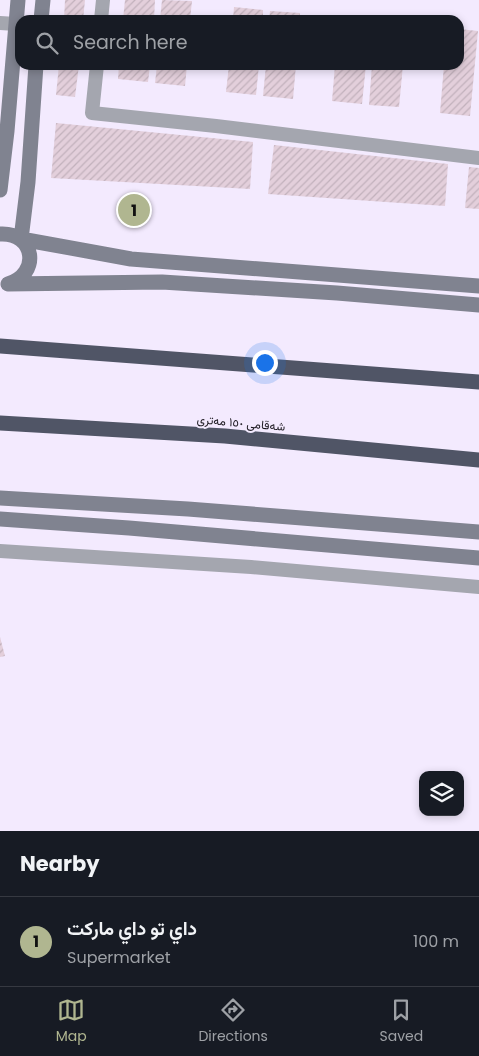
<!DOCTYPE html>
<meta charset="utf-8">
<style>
body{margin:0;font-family:Poppins,Vazirmatn,sans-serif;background:#242831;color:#f1f3f6}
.controls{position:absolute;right:15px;bottom:15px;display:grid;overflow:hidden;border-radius:10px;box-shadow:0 2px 8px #0003}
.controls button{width:45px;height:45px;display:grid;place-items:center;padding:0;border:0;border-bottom:1px solid #363941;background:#171b24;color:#f1f3f6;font:25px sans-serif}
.you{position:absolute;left:264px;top:362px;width:18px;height:18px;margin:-12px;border:4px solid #fff;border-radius:50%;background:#1a73e8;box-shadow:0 0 0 8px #1a73e833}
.badge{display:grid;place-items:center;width:32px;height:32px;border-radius:50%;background:#b0b690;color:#111;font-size:16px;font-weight:700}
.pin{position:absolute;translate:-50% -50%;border:2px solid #fff;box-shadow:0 1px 5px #0006}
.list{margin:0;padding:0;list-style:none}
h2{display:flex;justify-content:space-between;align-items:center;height:65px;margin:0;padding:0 20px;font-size:21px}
h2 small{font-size:16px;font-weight:400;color:#9ea1a6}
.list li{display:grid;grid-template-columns:32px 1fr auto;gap:15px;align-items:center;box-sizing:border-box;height:90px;padding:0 20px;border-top:1px solid #363941}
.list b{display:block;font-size:19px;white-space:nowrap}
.list p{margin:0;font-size:16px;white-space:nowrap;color:#9ea1a6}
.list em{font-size:16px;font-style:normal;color:#9ea1a6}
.icon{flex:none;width:28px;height:28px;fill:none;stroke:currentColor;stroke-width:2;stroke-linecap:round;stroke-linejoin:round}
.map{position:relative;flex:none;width:479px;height:831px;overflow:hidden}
.search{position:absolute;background:#171b24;box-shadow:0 2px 8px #0003;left:15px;right:15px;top:15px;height:55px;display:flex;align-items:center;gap:12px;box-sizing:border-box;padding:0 18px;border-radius:15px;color:#9ea1a6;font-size:19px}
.sheet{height:155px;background:#171b24}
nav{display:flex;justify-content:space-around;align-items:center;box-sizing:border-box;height:70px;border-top:1px solid #363941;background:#171b24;font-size:14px;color:#9ea1a6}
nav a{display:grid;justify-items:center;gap:2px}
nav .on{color:#b0b690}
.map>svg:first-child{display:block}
</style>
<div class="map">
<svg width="479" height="831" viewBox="0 0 479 831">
<defs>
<pattern id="building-hatch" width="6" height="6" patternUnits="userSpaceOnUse" patternTransform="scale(1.25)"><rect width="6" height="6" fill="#e3cfdb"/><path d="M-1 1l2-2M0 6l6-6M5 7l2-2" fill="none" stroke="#c2b1bc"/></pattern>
</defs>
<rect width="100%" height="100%" fill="#f3eafe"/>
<path fill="url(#building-hatch)" d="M65 0H85L83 20H64Z
M125 0H155L154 20H123Z
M162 0 192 1 190 20H160Z
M234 7 263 10V20H233Z
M270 11 300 13V20H269Z
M340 16 371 19 370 20H340Z
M459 29 478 31 470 116 440 113 444 65H459Z
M59 65H79L75 97 56 95Z
M119 65H150L148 82 118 79Z
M157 65H187L185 86 155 83Z
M229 65H259L256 95 226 92Z
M266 65H296L293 99 263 96Z
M335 65H366L362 104 332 101Z
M372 65H403L399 107 369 105Z
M56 123 253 142 250 189 51 178Z
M274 145 448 164 445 206 268 194Z
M469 167 479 168V209L465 208Z
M0 637 5 656 0 657Z"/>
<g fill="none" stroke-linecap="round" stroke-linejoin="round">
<path stroke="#a4a6af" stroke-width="14" d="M101 20 103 0
M0 23 16 24
M97 65 92 113 216 126 479 158
M0 551 251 567 479 587"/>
<path stroke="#808390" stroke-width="15" d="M41 20 43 0
M36 65 28 182 21 239 131 259 479 286
M0 190 7 131 18 0
M0 234C35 232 41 274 8 284
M8 284 162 282 337 293 479 305
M0 498 188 509 479 532
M0 519 129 528 479 558"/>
<path stroke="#505566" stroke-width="15" d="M0 346 479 382
M0 423 225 436 479 460"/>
</g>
<g text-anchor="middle" stroke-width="4" stroke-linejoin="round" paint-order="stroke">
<g font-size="12" fill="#1b181f" stroke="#f3eafe">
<text transform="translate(241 423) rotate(5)" y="4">شەقامی ١٥٠ مەتری</text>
</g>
</g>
</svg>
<div class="controls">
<button><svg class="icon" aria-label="layers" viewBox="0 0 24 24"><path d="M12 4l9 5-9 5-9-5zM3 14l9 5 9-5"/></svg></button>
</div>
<div class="you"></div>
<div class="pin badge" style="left:134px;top:210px">1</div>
<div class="search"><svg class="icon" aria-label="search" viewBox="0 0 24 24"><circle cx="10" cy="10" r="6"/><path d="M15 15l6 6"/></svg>Search here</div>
</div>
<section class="sheet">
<h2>Nearby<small></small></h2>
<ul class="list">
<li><span class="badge">1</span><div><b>داي تو داي ماركت</b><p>Supermarket</p></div><em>100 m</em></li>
</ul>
</section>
<nav>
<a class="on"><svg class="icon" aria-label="map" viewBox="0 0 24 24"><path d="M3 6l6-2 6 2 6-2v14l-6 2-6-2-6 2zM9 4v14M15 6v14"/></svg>Map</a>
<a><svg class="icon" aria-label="directions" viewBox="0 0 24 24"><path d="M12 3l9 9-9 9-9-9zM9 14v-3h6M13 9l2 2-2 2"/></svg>Directions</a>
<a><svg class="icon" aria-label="saved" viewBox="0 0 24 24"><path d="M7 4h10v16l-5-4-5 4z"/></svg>Saved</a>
</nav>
